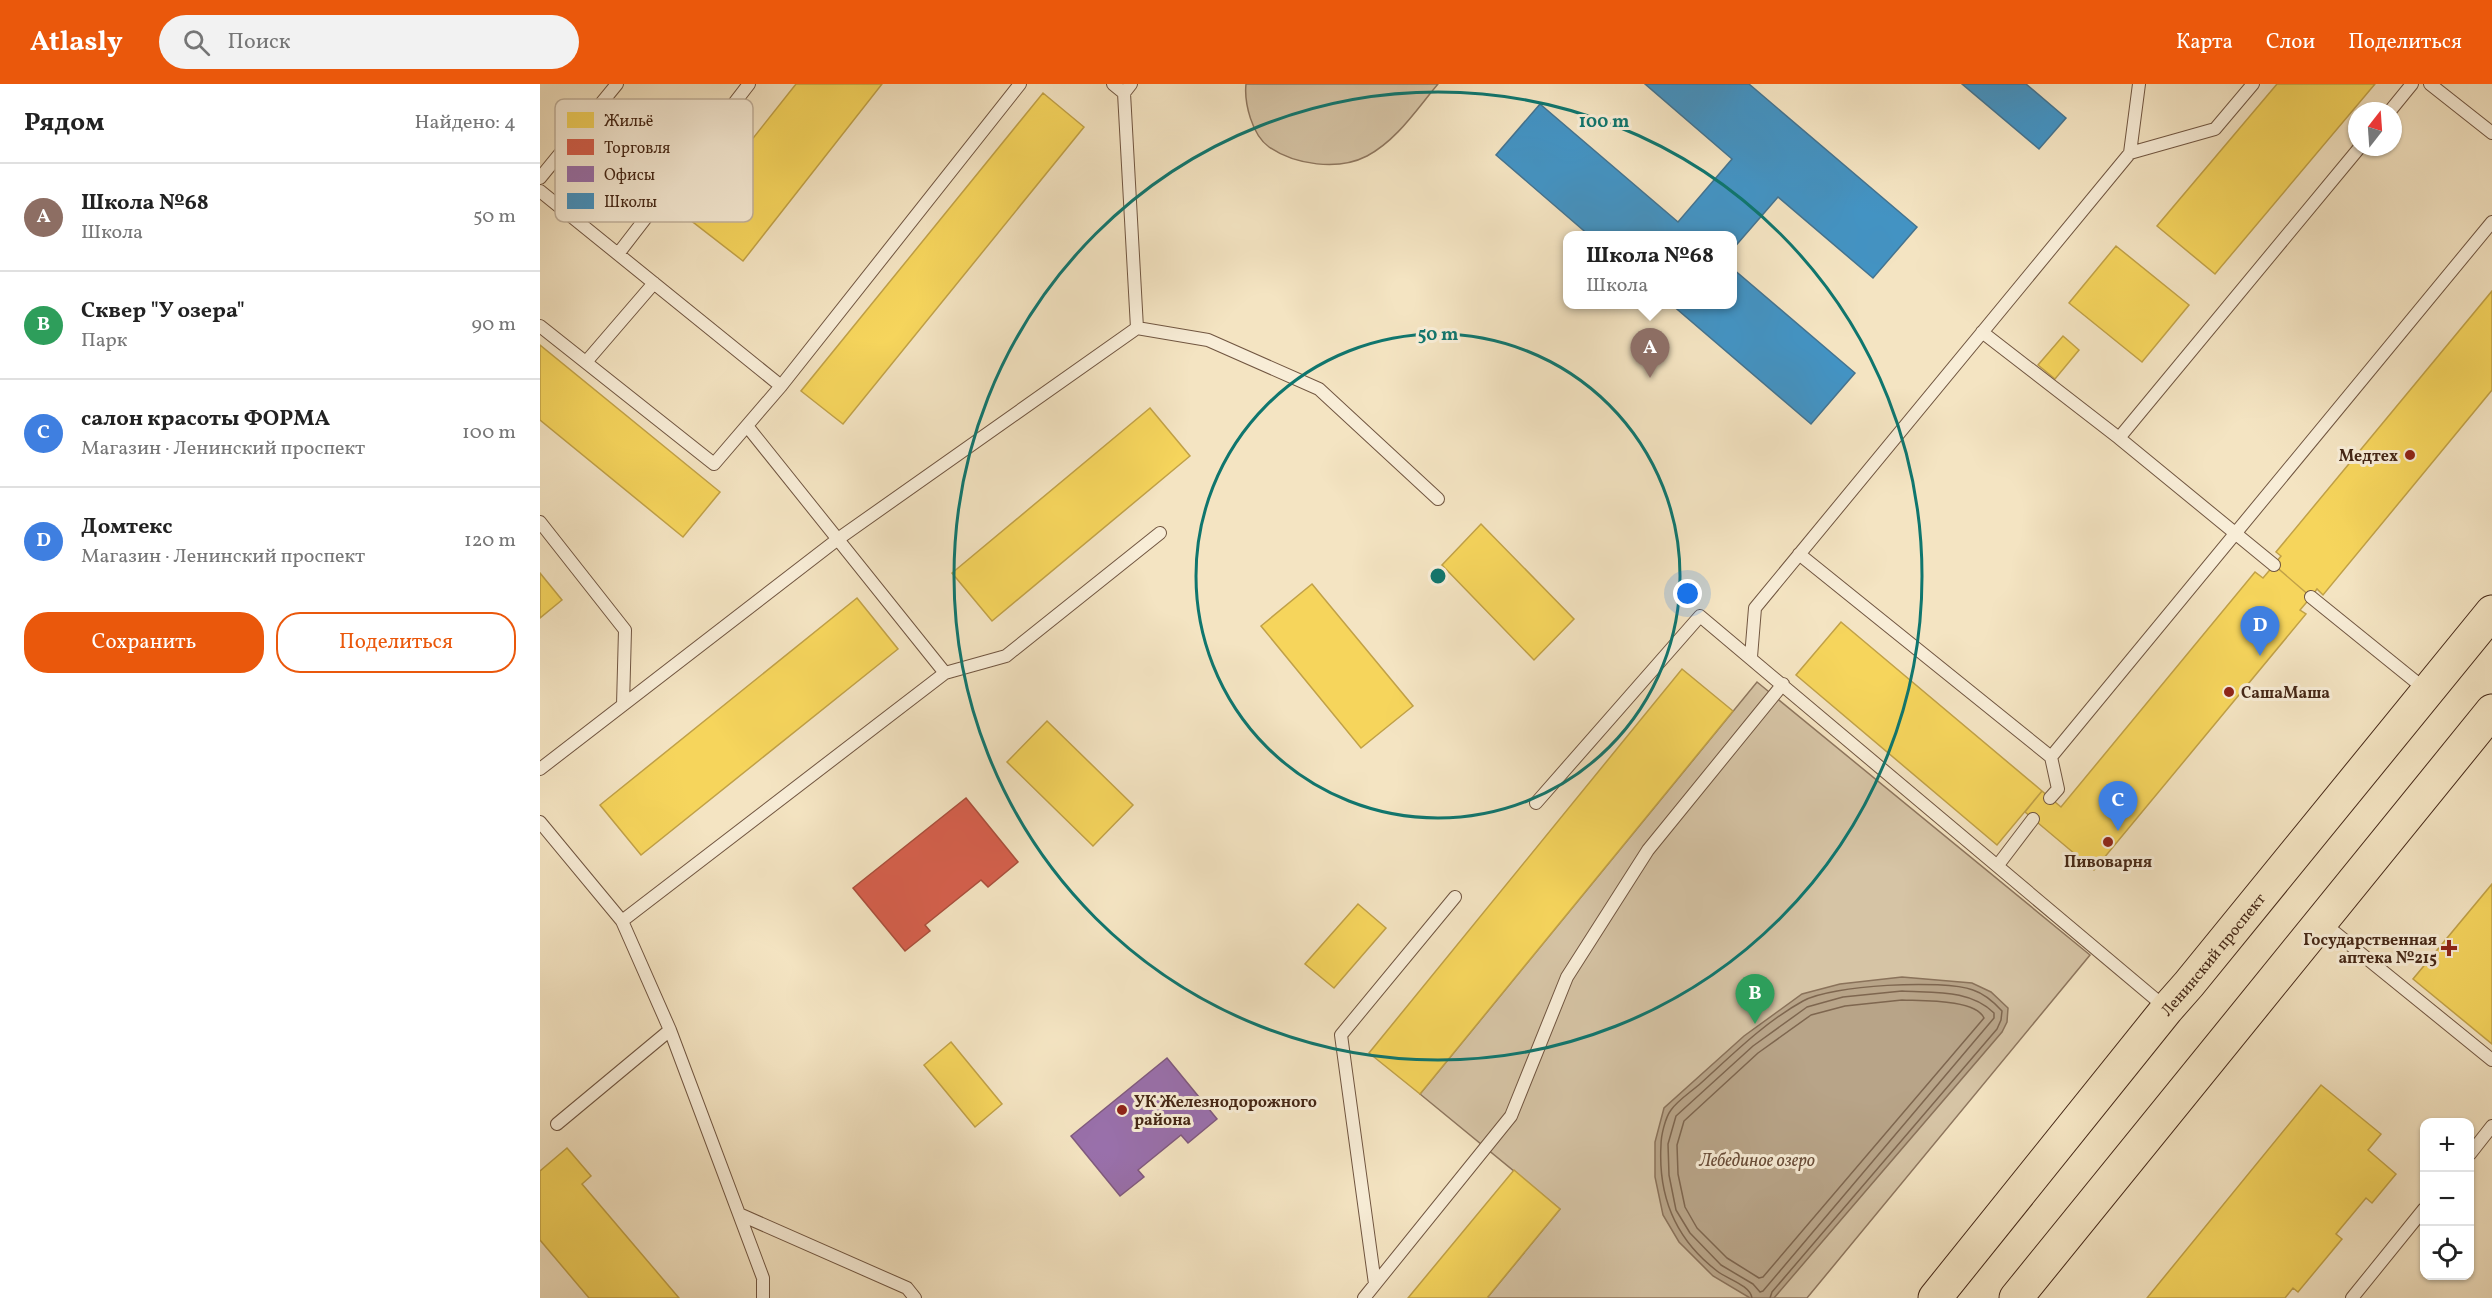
<!DOCTYPE html>
<html lang="ru">
<meta charset="utf-8">
<style>
body{margin:0;font-family:Vollkorn,serif;background:#f2f2f2;color:#222}
.controls{position:absolute;right:18px;bottom:18px;display:grid;overflow:hidden;border-radius:12px;box-shadow:0 2px 4px #0004}
.controls button{width:54px;height:54px;display:grid;place-items:center;padding:0;border:0;border-bottom:2px solid #e0e0e0;background:#fff;color:#222;font:30px sans-serif}
.compass{position:absolute;left:1808px;top:18px;width:54px;height:54px;border-radius:50%;background:#fff;box-shadow:0 2px 4px #0004;rotate:17deg}
.you{position:absolute;left:1148px;top:510px;width:21px;height:21px;margin:-15px;border:4px solid #fff;border-radius:50%;background:#1a73e8;box-shadow:0 0 0 9px #1a73e833}
.badge{display:grid;place-items:center;width:39px;height:39px;border-radius:50%;background:#ea580c;color:#fff;font-size:20px;font-weight:700}
.pin{position:absolute;translate:-50% -50px;filter:drop-shadow(0 2px 3px #0008)}
.pin::after{content:'';position:absolute;top:32px;width:21px;height:18px;background:inherit;clip-path:polygon(0 0,100% 0,50% 100%)}
.popup{position:absolute;left:1023px;top:147px;width:174px;height:78px;box-sizing:border-box;display:grid;place-content:center;border-radius:12px;background:#fff;filter:drop-shadow(0 2px 4px #0005);font-size:20px;white-space:nowrap;color:#767676}
.popup b{font-size:22px;color:#222}
.popup::after{content:'';position:absolute;left:50%;top:100%;margin-left:-12px;border:12px solid transparent;border-top-color:#fff}
.list{margin:0;padding:0;list-style:none}
h2{display:flex;justify-content:space-between;align-items:center;height:78px;margin:0;padding:0 24px;font-size:26px}
h2 small{font-size:20px;font-weight:400;color:#767676}
.list li{display:grid;grid-template-columns:39px 1fr auto;gap:18px;align-items:center;box-sizing:border-box;height:108px;padding:0 24px;border-top:2px solid #e0e0e0}
.list b{display:block;font-size:22px;white-space:nowrap}
.list p{margin:0;font-size:20px;white-space:nowrap;color:#767676}
.list em{font-size:20px;font-style:normal;color:#767676}
.actions{display:flex;gap:12px;padding:18px 24px}
.actions a{flex:1;padding:14px 0;border:2px solid #ea580c;border-radius:24px;text-align:center;font-size:21px;color:#ea580c}
.actions .main{background:#ea580c;color:#fff}
.icon{flex:none;width:33px;height:33px;fill:none;stroke:currentColor;stroke-width:2;stroke-linecap:round;stroke-linejoin:round}
.map{position:relative;flex:none;width:1952px;height:1214px;overflow:hidden}
header{display:flex;align-items:center;gap:36px;box-sizing:border-box;height:84px;padding:0 30px;background:#ea580c;color:#fff}
header strong{font-size:28px}
nav{display:flex;gap:33px;margin-inline-start:auto;font-size:21px}
.search{width:420px;height:54px;background:#f2f2f2;display:flex;align-items:center;gap:15px;box-sizing:border-box;padding:0 21px;border-radius:33px;color:#767676;font-size:22px}
main{display:flex}
aside{flex:1;background:#fff}
.map>svg:first-child{display:block}
</style>
<header>
<strong>Atlasly</strong>
<div class="search"><svg class="icon" aria-label="search" viewBox="0 0 24 24"><circle cx="10" cy="10" r="6"/><path d="M15 15l6 6"/></svg>Поиск</div>
<nav><a>Карта</a><a>Слои</a><a>Поделиться</a></nav>
</header>
<main>
<aside>
<h2>Рядом<small>Найдено: 4</small></h2>
<ul class="list">
<li><span class="badge" style="background:#8d6e63">A</span><div><b>Школа №68</b><p>Школа</p></div><em>50 m</em></li>
<li><span class="badge" style="background:#2e9e5b">B</span><div><b>Сквер &quot;У озера&quot;</b><p>Парк</p></div><em>90 m</em></li>
<li><span class="badge" style="background:#3f7fe0">C</span><div><b>салон красоты ФОРМА</b><p>Магазин · Ленинский проспект</p></div><em>100 m</em></li>
<li><span class="badge" style="background:#3f7fe0">D</span><div><b>Домтекс</b><p>Магазин · Ленинский проспект</p></div><em>120 m</em></li>
</ul>
<div class="actions"><a class="main">Сохранить</a><a>Поделиться</a></div>
</aside>
<div class="map">
<svg width="1952" height="1214" viewBox="0 0 1952 1214">
<rect width="100%" height="100%" fill="#f4e4c2"/>
<filter id="stains"><feTurbulence type="fractalNoise" baseFrequency=".00333" numOctaves="4"/><feColorMatrix values="0 0 0 0 .2 0 0 0 0 .09 0 0 0 0 .02 0 0 0 .5 -.17"/></filter>
<radialGradient id="worn" r=".72"><stop offset=".6" stop-color="#630" stop-opacity="0"/><stop offset="1" stop-color="#630" stop-opacity=".3"/></radialGradient>
<path fill="#d6c4a5" stroke="#8e765e" stroke-width="1.5" d="M706 0H898C876 26 857 56 827 72 798 87 755 81 729 63 712 51 704 19 706 0Z
M1217 598 1550 871 1267 1214H947L1020 1125 880 1010Z"/>
<path fill="#b8a488" stroke="#8a725a" stroke-width="1.5" d="M1362 893 1432 899 1451 908 1468 924 1467 938 1462 948 1234 1214H1210L1173 1192 1139 1158 1123 1131 1115 1093V1058L1124 1024 1204 952 1262 910 1300 900Z"/>
<path fill="#f6d55c" stroke="#c1a147" stroke-width="1.5" d="M256 0H342L203 177 149 135Z
M1737 0H1835L1675 190 1617 142Z
M503 9 544 43 303 340 261 307Z
M1576 162 1649 221 1602 278 1529 219Z
M1952 207V306L1783 511 1777 505 1771 513 1734 481 1741 472 1736 468Z
M1523 252 1539 266 1515 295 1498 281Z
M0 261 180 408 143 453 0 336Z
M610 324 650 372 452 537 412 489Z
M941 440 1034 535 994 576 902 481Z
M1734 481 1771 513 1760 526 1766 530 1554 786 1485 728 1502 707 1521 723 1715 488 1723 494Z
M0 489 22 516 0 534Z
M772 500 873 622 821 664 721 542Z
M317 514 358 565 101 771 60 721Z
M1301 538 1502 707 1457 761 1256 591Z
M1142 585 1193 627 880 1010 829 969Z
M507 637 593 721 553 762 467 678Z
M1952 800V960L1873 895Z
M818 820 846 844 794 904 765 880Z
M411 958 462 1020 435 1043 384 981Z
M1781 1001 1841 1050 1828 1066 1856 1090 1832 1119 1826 1114 1796 1150 1802 1155 1758 1208 1753 1204 1745 1214H1607Z
M27 1064 51 1092 42 1100 139 1214H49L0 1156V1087Z
M974 1086 1020 1125 947 1214H868Z"/>
<path fill="#d6604d" stroke="#aa4f3c" stroke-width="1.5" d="M426 714 478 778 448 803 441 796 385 841 390 847 365 867 313 804Z"/>
<path fill="#9970ab" stroke="#805a7e" stroke-width="1.5" d="M627 974 677 1035 648 1059 641 1051 598 1086 604 1093 580 1112 531 1052Z"/>
<path fill="#4393c3" stroke="#44738f" stroke-width="1.5" d="M1105 0H1209L1377 143 1333 194 1238 113 1192 166V152H1050L956 71 1000 20 1138 138 1192 75Z
M1422 0H1486L1526 34 1499 65Z
M1192 184 1315 289 1271 340 1131 220H1192Z"/>
<g fill="none" stroke-linecap="round" stroke-linejoin="round">
<path stroke="#7e664f" stroke-width="1.5" d="M1362 907C1393 909 1430 905 1454 929V934L1223 1207 1220 1208 1213 1200 1181 1181 1150 1149 1136 1126 1129 1091 1128 1060 1136 1032 1213 962 1267 923 1303 913Z
M1362 916C1382 917 1435 915 1444 934L1223 1193 1219 1194 1187 1174 1157 1144 1145 1123 1138 1090 1137 1061 1144 1037 1218 969 1271 931 1305 922Z
M1212 1214C1210 1201 1187 1195 1177 1187 1135 1155 1118 1113 1121 1061 1121 1052 1125 1034 1131 1026 1138 1016 1151 1008 1161 999 1193 970 1225 938 1263 917 1291 901 1403 895 1433 906 1445 910 1453 917 1462 927L1461 936 1457 945 1232 1208 1230 1214"/>
<g stroke="#715641" stroke-width="14">
<path id="lane" d="M573 0 584 9
M591 0 584 9 597 244
M1890 0 1952 49
M1850 27 1872 0
M1590 69 1675 45 1713 0
M0 94 77 0
M0 107 241 302
M78 170 209 0
M0 242 174 380 241 302 480 0
M1442 248 1579 354 1734 481
M46 278 114 199
M207 342 405 589
M1579 354 1820 63
M0 438 85 546 83 621
M1259 470 1511 673
M1771 513 1886 606
M1211 573 1215 524 1590 69 1599 0
M0 685 298 455 597 244 668 256 779 305 898 415
M1510 714 1518 705 1511 673 1952 138
M996 719 1160 532 1626 924
M0 738 82 837 130 946 223 1194V1214
M1458 781 1493 735
M82 837 405 589 466 572 620 449
M1782 838 1952 976
M17 1040 130 946
M1930 1070 1952 1042
M199 1130 367 1204 375 1214
M835 1200 801 951 915 813
M824 1214 971 1032 1027 893 1108 766 1243 600
M1812 1214 1884 1125"/>
</g>
<g stroke="#452716" stroke-width="35">
<g id="primary">
<path id="s1" d="M1395 1214 1627 925 1649 900 1952 528"/>
<path d="M1476 1214 1952 627"/>
</g>
</g>
<use href="#lane" stroke="#f8edd7" stroke-width="12"/>
<use href="#primary" stroke="#f4e4c2" stroke-width="33"/>
</g>
<g fill="none" stroke="#0f766e" stroke-width="3">
<circle cx="898" cy="492" r="242"/>
<circle cx="898" cy="492" r="484"/>
</g>
<g fill="#8f2418" stroke="#f8edd7" stroke-width="2">
<circle cx="1870" cy="371" r="6"/>
<circle cx="1689" cy="608" r="6"/>
<circle cx="1568" cy="758" r="6"/>
<path d="M1906 855h6v6h6v6h-6v6h-6v-6h-6v-6h6z"/>
<circle cx="582" cy="1026" r="6"/>
</g>
<g text-anchor="middle" stroke-width="6" stroke-linejoin="round" paint-order="stroke">
<g font-size="16" font-weight="bold" fill="#452716" stroke="#f8edd7" text-anchor="end">
<text x="1858" y="377">Медтех</text>
<text x="1701" y="614" text-anchor="start">СашаМаша</text>
<text x="1568" y="783" text-anchor="middle">Пивоварня</text>
<text x="1897" y="861">Государственная<tspan x="1897" dy="18">аптека №215</tspan></text>
<text x="594" y="1023" text-anchor="start">УК Железнодорожного<tspan x="594" dy="18">района</tspan></text>
</g>
<g font-size="16" fill="#452716" stroke="#f8edd7">
<text dy="6" stroke="none"><textPath href="#s1" startOffset="442">Ленинский проспект</textPath></text>
</g>
<g font-size="18" font-style="italic" fill="#684c38" stroke="#f8edd7">
<text x="1217" y="1082">Лебединое озеро</text>
</g>
</g>
<rect x="15" y="15" width="198" height="123" rx="9" fill="#f8edd7" stroke="#c2b29d" stroke-width="1.5"/>
<rect x="27" y="28" width="27" height="16" fill="#f6d55c"/>
<rect x="27" y="55" width="27" height="16" fill="#d6604d"/>
<rect x="27" y="82" width="27" height="16" fill="#9970ab"/>
<rect x="27" y="109" width="27" height="16" fill="#4393c3"/>
<g font-size="16" fill="#452716">
<text x="64" y="42">Жильё</text>
<text x="64" y="69">Торговля</text>
<text x="64" y="96">Офисы</text>
<text x="64" y="123">Школы</text>
</g>
<circle cx="898" cy="492" r="9" fill="#0f766e" stroke="#f8edd7" stroke-width="3"/>
<g font-size="18" text-anchor="middle" font-weight="bold" fill="#0f766e" stroke="#f8edd7" stroke-width="6" stroke-linejoin="round" paint-order="stroke">
<text x="1064" y="43">100 m</text>
<text x="898" y="256">50 m</text>
</g>
<rect width="100%" height="100%" filter="url(#stains)"/>
<rect width="100%" height="100%" fill="url(#worn)"/>
</svg>
<div class="controls">
<button>+</button>
<button>−</button>
<button><svg class="icon" aria-label="locate" viewBox="0 0 24 24"><circle cx="12" cy="12" r="6"/><path d="M12 2v4M12 18v4M2 12h4M18 12h4"/></svg></button>
</div>
<svg class="compass" viewBox="-18 -18 36 36"><path d="M0-13l5 13h-10z" fill="#e53935"/><path d="M0 13l5-13h-10z" fill="#767676"/></svg>
<div class="you"></div>
<div class="pin badge" style="left:1110px;top:294px;background:#8d6e63">A</div>
<div class="popup"><b>Школа №68</b>Школа</div>
<div class="pin badge" style="left:1215px;top:940px;background:#2e9e5b">B</div>
<div class="pin badge" style="left:1578px;top:747px;background:#3f7fe0">C</div>
<div class="pin badge" style="left:1720px;top:572px;background:#3f7fe0">D</div>
</div>
</main>
